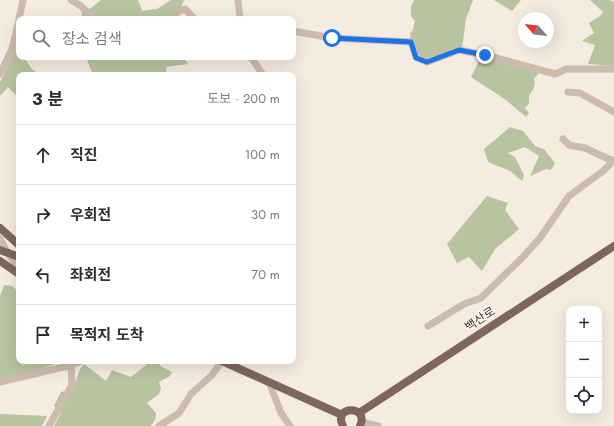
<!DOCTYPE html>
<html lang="ko">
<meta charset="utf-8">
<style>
body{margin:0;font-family:Jost,"Noto Sans KR",sans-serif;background:#f7f7f7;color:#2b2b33}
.controls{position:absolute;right:12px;bottom:12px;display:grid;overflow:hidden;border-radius:8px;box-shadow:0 4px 16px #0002}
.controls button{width:36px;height:36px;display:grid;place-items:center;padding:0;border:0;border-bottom:1px solid #e1e1e2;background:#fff;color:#2b2b33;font:20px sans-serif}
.compass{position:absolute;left:518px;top:12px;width:36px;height:36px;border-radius:50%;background:#fff;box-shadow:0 4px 16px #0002;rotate:298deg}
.stop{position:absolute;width:12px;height:12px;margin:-9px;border:3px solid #1a73e8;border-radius:50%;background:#fff}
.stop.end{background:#1a73e8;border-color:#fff;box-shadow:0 1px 4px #0008}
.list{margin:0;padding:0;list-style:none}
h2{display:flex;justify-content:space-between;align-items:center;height:52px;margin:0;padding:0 16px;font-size:17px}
h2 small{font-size:13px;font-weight:400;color:#7c7c81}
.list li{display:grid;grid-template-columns:26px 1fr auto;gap:12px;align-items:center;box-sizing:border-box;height:60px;padding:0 16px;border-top:1px solid #e1e1e2}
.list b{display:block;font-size:15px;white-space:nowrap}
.list em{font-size:13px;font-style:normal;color:#7c7c81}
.icon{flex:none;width:22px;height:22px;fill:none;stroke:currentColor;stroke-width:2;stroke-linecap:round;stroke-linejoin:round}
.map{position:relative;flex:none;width:614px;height:426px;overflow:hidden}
.search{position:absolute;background:#fff;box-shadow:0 4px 16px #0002;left:16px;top:16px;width:280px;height:44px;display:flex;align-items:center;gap:10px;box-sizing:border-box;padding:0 14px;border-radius:8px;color:#7c7c81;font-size:15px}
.panel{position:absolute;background:#fff;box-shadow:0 4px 16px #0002;left:16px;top:72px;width:280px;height:292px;border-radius:8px}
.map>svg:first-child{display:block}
</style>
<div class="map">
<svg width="614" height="426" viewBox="0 0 614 426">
<rect width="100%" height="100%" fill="#f4ebe1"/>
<path fill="#b8c4a0" d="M101 0H138L142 11 157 9 171 0H184L177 19H81L82 12 91 8Z
M414 0H473L466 19 462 48 429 60 412 51 410 34 413 30 415 21 411 16V7Z
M494 0H521L512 11Z
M590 0H610L614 2V66L588 64 595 45 582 41 594 33 589 23 600 16 603 12Z
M19 36V57H24L31 68 39 75H19V98L8 87 0 96V82L14 53Z
M86 57H184L188 64 166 67 167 75H93Z
M481 57 539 73 534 79C536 85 533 91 529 95V104L525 108 529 113 526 117 506 100 471 77Z
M510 127 523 131 535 146 544 149 555 163 551 170 546 169 530 176 539 156 525 147 508 153 515 157 524 175 522 181 510 171 488 162 484 149Z
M487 196 508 203 505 210 519 229 495 249 482 271 469 257 457 263 447 244Z
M4 285 12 286 19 292V361H62L61 362 32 372 0 379V296Z
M151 361H156L162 367 172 372 170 376 159 382 161 389 159 394 147 403 156 413 155 420 151 426H54L61 413 54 406 61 392 73 389 80 369 84 364 106 381 112 370 131 377Z
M0 414 47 416 42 426H0Z"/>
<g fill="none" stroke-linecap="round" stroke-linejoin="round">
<path stroke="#cdbbac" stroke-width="7" d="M71 0 81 6 94 19
M238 0 240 19
M19 19 23 0
M175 19 177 12 185 9 192 16 194 19
M293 31 332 38 411 42 416 57 427 62 459 50 485 55 555 74 566 69H614
M251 57 263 75
M0 74 12 49 19 20
M568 92 580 93 614 112
M563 139 569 145 585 148 613 161
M0 239 7 252 19 269
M428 326 464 304 481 298 522 258 540 238 569 196 603 171 614 160
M0 382 72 365 81 361
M269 382 281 413 290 426
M361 422 378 426
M49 426 72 385 71 361
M159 426 179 413 191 394 212 375 222 361"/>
<path stroke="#7d675c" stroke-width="8" d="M0 228 19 245
M0 250 19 257
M0 261 19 274
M222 361 342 415
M359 413 614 246
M343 426C332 405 370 405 360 426"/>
</g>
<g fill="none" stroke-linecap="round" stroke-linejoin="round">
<path stroke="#1a73e8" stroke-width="5" d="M332 38 411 42 416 58 427 62 459 50 485 55"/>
</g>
<g text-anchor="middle" stroke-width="3" stroke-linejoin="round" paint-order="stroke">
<g font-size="12" fill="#3b302b" stroke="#fbf5ee">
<text transform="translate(480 319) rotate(-33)" y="4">백산로</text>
</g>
</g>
</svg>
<div class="controls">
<button>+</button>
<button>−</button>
<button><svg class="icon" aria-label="locate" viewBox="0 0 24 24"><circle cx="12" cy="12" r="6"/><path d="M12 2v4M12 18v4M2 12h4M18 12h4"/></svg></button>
</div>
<svg class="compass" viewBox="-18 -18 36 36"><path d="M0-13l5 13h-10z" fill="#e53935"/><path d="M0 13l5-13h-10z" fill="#7c7c81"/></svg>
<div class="stop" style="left:332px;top:38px"></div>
<div class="stop end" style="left:485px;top:55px"></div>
<div class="search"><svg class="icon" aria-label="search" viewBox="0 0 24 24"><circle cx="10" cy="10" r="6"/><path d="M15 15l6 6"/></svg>장소 검색</div>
<section class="panel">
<h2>3 분<small>도보 · 200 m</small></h2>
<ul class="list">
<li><svg class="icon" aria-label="ahead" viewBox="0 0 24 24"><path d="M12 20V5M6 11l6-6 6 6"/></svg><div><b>직진</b></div><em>100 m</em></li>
<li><svg class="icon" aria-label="right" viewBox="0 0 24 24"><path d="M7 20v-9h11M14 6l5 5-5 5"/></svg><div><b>우회전</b></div><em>30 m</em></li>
<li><svg class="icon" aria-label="left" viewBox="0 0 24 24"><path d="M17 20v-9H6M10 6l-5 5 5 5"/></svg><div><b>좌회전</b></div><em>70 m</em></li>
<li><svg class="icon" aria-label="arrive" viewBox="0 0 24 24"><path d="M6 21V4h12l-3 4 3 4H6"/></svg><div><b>목적지 도착</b></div></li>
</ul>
</section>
</div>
